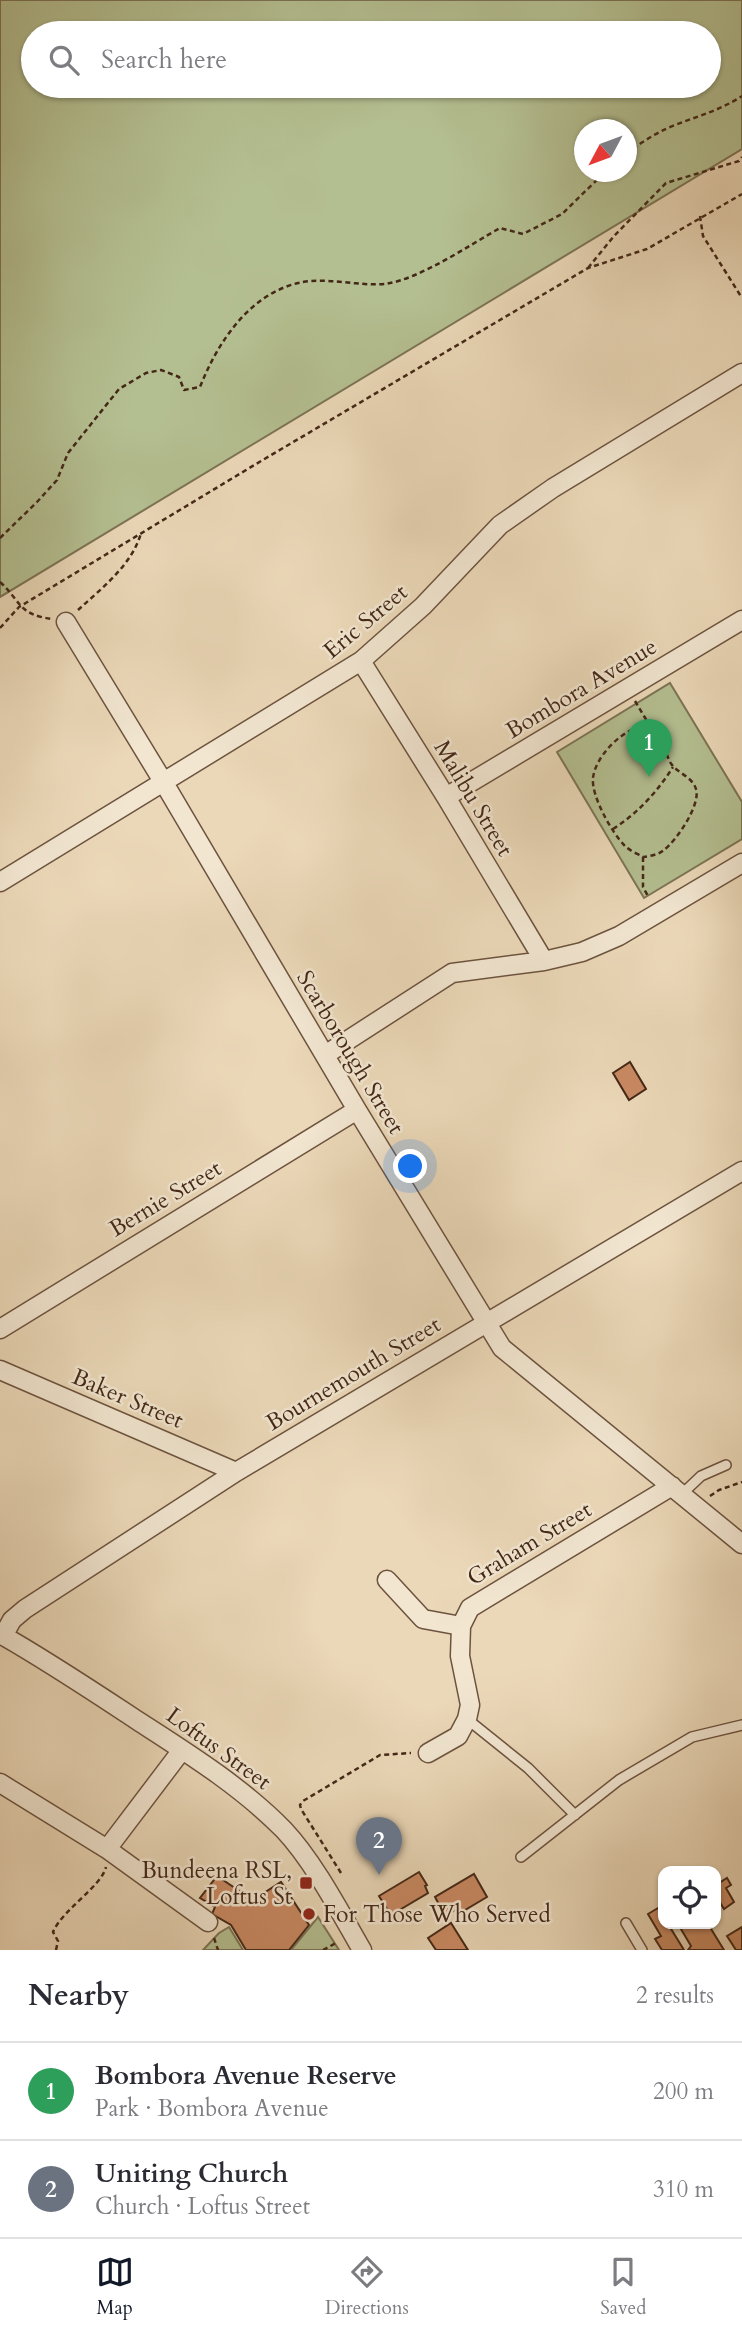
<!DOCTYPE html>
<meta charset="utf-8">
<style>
body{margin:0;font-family:Cardo,serif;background:#f2f2f3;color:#2b2b33}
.controls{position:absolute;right:21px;bottom:21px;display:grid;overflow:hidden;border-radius:14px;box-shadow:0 2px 5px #0004}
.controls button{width:63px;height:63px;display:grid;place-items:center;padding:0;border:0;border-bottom:2px solid #e1e1e2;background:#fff;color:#2b2b33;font:35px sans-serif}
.compass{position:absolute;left:574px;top:119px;width:63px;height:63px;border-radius:50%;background:#fff;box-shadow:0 2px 5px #0004;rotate:229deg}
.you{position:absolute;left:411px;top:1167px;width:24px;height:24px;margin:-18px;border:5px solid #fff;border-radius:50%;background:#1a73e8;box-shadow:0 0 0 10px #1a73e833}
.badge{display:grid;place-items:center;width:46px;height:46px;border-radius:50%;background:#111827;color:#fff;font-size:23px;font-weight:700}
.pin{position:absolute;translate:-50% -58px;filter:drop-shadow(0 2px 4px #0008)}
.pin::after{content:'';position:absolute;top:37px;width:24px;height:21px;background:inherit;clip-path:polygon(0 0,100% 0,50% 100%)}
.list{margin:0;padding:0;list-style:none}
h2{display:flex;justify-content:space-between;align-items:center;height:91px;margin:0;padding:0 28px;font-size:30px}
h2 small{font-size:23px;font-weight:400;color:#7c7c81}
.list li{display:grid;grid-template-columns:46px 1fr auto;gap:21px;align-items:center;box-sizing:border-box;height:98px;padding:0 28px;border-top:2px solid #e1e1e2}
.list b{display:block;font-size:26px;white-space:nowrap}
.list p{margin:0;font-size:23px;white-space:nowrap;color:#7c7c81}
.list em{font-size:23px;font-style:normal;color:#7c7c81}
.icon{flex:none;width:38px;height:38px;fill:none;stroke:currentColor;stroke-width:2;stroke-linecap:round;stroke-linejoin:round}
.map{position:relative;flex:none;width:742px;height:1950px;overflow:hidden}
.search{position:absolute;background:#fff;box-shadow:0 2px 5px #0004;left:21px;right:21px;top:21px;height:77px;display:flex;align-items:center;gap:18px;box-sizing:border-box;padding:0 24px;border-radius:38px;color:#7c7c81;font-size:26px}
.sheet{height:287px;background:#fff}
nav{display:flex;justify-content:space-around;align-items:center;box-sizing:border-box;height:98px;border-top:2px solid #e1e1e2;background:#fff;font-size:19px;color:#7c7c81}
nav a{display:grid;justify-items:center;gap:4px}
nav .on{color:#111827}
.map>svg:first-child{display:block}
</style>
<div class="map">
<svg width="742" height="1950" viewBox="0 0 742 1950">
<rect width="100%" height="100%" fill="#ebd8b8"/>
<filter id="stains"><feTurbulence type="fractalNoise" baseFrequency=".00286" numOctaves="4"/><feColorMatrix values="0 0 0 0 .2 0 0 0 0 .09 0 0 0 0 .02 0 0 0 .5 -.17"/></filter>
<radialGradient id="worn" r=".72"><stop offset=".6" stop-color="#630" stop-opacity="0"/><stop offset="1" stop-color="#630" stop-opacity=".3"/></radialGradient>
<path fill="#b4bf91" stroke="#7c7354" stroke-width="2" fill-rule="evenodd" d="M0 0H742V149L0 597ZM709 33V86H33V33ZM584 130H626V172H584Z
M670 683 742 802V839L644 898 557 752Z
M318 1917 339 1950H291Z
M229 1927 243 1950H203L219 1933Z"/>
<path fill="#ca8a63" stroke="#432717" stroke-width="2" d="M630 1062 646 1089 629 1100 613 1073Z
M419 1872 427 1885 425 1886 428 1893 391 1915 379 1896Z
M474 1874 487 1897 460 1913 457 1909 445 1916 435 1897Z
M217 1876 253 1900 281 1882 309 1925 289 1950H246L231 1925 212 1914 215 1907 200 1898Z
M727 1878 731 1885 726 1888 734 1902 724 1909 716 1896V1885Z
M658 1908 663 1916V1924H668L684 1950H662L655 1939 661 1936 648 1914Z
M451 1923 468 1950H436L428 1938Z
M678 1924H708L724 1950H688L691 1946Z
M742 1927V1950H736L727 1936Z"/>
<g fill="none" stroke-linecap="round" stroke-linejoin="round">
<g stroke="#6d533f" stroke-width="12">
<path id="lane" d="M682 1494 701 1476 726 1465
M467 1719 528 1768 575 1815
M521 1857 619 1780 692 1737 742 1725
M626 1923 642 1950"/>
</g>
<g stroke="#6d533f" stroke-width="21">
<path id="street" d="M66 622 164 783 357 1110 502 1348 742 1544
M361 661 446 797 544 961
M446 797 742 620
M0 882 361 661 423 606 500 525 553 488 742 373
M325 1055 452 973 544 961 582 952 619 936 742 863
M0 1329 357 1110
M0 1370 236 1472
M387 1580 423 1619 461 1626 470 1608 672 1486
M0 1634C46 1660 91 1690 135 1719 186 1752 241 1786 284 1830 314 1862 340 1912 362 1950
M3 1636 12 1620 25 1609 236 1472 742 1171
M428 1753 458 1736 467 1719 470 1705 460 1656 461 1626
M0 1783 107 1849 208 1922
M107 1849 182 1750"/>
</g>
<path stroke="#432717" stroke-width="2.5" stroke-dasharray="5 3.5" stroke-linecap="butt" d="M626 154C642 142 657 132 675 125 698 116 721 110 742 96
M700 216 703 236 742 298
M588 268 614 236 666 183 739 161 742 157
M0 538 37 502 57 480 68 453 119 389 146 373 161 370 179 377 184 390 200 387C219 339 254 287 310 281 334 279 360 286 385 284 420 279 468 246 500 228L523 234 562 214 605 172
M0 582C22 602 17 614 52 619
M78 610C102 588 132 565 141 533
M0 628 19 607 256 464 588 268 647 249 742 194
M635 701 650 726
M650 726C665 733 663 748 670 762 676 773 692 776 696 789 701 805 676 841 664 850 658 855 650 856 643 857 638 854 630 851 625 846 612 833 591 796 593 778 595 759 616 736 634 729 638 727 645 727 650 726Z
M613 829C637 814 658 791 673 767
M643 857V887L649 898
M710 1496 719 1490 742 1482
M341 1873 301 1809 300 1805 303 1801 380 1755 411 1753
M214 1938 218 1950
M56 1950 58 1941 53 1932C63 1909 101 1887 106 1867
M323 1950 338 1942"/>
<use href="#lane" stroke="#f2e6d1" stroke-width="9"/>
<use href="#street" stroke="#f2e6d1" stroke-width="18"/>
</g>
<g fill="#8f2418" stroke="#f2e6d1" stroke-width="2.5">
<rect x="299" y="1876" width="14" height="14" rx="3.5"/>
<circle cx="309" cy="1914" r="7"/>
</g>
<g text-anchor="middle" stroke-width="5" stroke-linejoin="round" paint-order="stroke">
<g font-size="23" fill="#432717" stroke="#f2e6d1">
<text transform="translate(365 621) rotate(-40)" y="8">Eric Street</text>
<text transform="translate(581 688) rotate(-31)" y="8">Bombora Avenue</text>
<text transform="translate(474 798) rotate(59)" y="8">Malibu Street</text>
<text transform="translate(351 1052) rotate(59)" y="8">Scarborough Street</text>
<text transform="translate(165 1198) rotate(-31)" y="8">Bernie Street</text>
<text transform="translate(353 1373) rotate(-31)" y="8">Bournemouth Street</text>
<text transform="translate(128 1398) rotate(23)" y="8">Baker Street</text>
<text transform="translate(529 1543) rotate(-31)" y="8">Graham Street</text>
<text transform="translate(219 1748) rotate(36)" y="8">Loftus Street</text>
</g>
<g font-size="23" fill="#432717" stroke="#f2e6d1" text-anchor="end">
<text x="292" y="1878">Bundeena RSL,<tspan x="292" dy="26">Loftus St</tspan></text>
<text x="323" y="1922" text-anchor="start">For Those Who Served</text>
</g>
</g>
<rect width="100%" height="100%" filter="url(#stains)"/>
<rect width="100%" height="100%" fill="url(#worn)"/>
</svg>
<div class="controls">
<button><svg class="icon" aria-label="locate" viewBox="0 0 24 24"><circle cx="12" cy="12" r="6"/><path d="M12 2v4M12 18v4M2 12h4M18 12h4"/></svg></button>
</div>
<svg class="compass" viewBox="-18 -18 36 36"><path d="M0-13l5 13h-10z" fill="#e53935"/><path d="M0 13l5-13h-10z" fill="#7c7c81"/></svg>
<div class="you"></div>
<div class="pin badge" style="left:649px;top:777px;background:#2e9e5b">1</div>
<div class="pin badge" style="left:379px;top:1875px;background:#6b7280">2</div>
<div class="search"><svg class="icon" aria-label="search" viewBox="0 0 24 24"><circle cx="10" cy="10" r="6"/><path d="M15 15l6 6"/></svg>Search here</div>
</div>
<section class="sheet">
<h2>Nearby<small>2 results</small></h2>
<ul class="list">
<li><span class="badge" style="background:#2e9e5b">1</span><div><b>Bombora Avenue Reserve</b><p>Park · Bombora Avenue</p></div><em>200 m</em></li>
<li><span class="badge" style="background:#6b7280">2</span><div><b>Uniting Church</b><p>Church · Loftus Street</p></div><em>310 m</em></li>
</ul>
</section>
<nav>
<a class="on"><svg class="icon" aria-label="map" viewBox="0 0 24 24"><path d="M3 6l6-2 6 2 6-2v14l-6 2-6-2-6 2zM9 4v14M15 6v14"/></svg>Map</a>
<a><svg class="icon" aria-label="directions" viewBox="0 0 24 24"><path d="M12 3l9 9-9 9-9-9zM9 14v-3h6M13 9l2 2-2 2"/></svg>Directions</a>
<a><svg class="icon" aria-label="saved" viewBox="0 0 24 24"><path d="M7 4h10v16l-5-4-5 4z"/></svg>Saved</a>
</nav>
